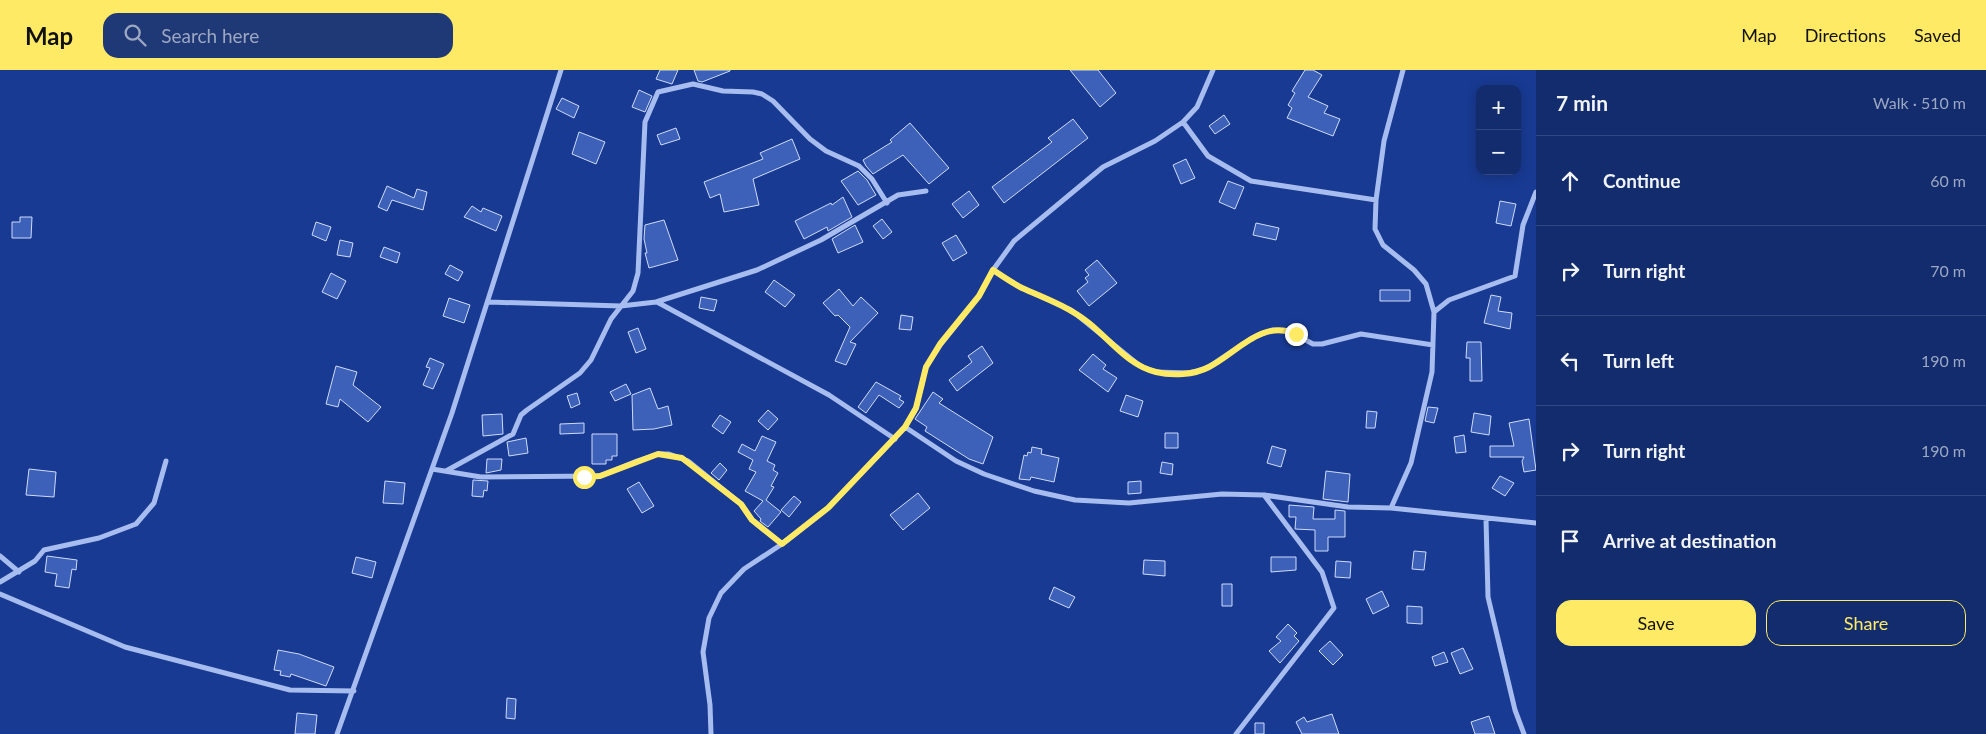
<!DOCTYPE html>
<meta charset="utf-8">
<style>
body{margin:0;font-family:Lato,sans-serif;background:#1f3876;color:#f1f3f6}
.controls{position:absolute;right:15px;top:15px;display:grid;overflow:hidden;border-radius:10px;box-shadow:0 2px 12px #0003}
.controls button{width:45px;height:45px;display:grid;place-items:center;padding:0;border:0;border-bottom:1px solid #314881;background:#122c6e;color:#f1f3f6;font:25px sans-serif}
.stop{position:absolute;width:15px;height:15px;margin:-11px;border:4px solid #ffea66;border-radius:50%;background:#fff}
.stop.end{background:#ffea66;border-color:#fff;box-shadow:0 1px 5px #0008}
.list{margin:0;padding:0;list-style:none}
h2{display:flex;justify-content:space-between;align-items:center;height:65px;margin:0;padding:0 20px;font-size:21px}
h2 small{font-size:16px;font-weight:400;color:#9ca7c2}
.list li{display:grid;grid-template-columns:32px 1fr auto;gap:15px;align-items:center;box-sizing:border-box;height:90px;padding:0 20px;border-top:1px solid #314881}
.list b{display:block;font-size:19px;white-space:nowrap}
.list em{font-size:16px;font-style:normal;color:#9ca7c2}
.actions{display:flex;gap:10px;padding:15px 20px}
.actions a{flex:1;padding:11px 0;border:1px solid #ffea66;border-radius:15px;text-align:center;font-size:18px;color:#ffea66}
.actions .main{background:#ffea66;color:#111}
.icon{flex:none;width:28px;height:28px;fill:none;stroke:currentColor;stroke-width:2;stroke-linecap:round;stroke-linejoin:round}
.map{position:relative;flex:none;width:1536px;height:664px;overflow:hidden}
header{display:flex;align-items:center;gap:30px;box-sizing:border-box;height:70px;padding:0 25px;background:#ffea66;color:#111}
header strong{font-size:24px}
nav{display:flex;gap:28px;margin-inline-start:auto;font-size:18px}
.search{width:350px;height:45px;background:#1f3876;display:flex;align-items:center;gap:12px;box-sizing:border-box;padding:0 18px;border-radius:15px;color:#9ca7c2;font-size:19px}
main{display:flex}
aside{flex:1;background:#122c6e}
.map>svg:first-child{display:block}
</style>
<header>
<strong>Map</strong>
<div class="search"><svg class="icon" aria-label="search" viewBox="0 0 24 24"><circle cx="10" cy="10" r="6"/><path d="M15 15l6 6"/></svg>Search here</div>
<nav><a>Map</a><a>Directions</a><a>Saved</a></nav>
</header>
<main>
<div class="map">
<svg width="1536" height="664" viewBox="0 0 1536 664">
<rect width="100%" height="100%" fill="#183a92"/>
<path fill="#3d61b8" stroke="#cedbfb" d="M660 0H678L672 14 656 9Z
M694 0H730V1L702 12 698 11Z
M1070 0H1098L1116 23 1100 37Z
M1305 0H1313L1322 5 1308 27 1328 36 1324 43 1340 49 1333 66 1287 48 1292 38 1288 35 1295 23 1292 21Z
M639 20 652 26 645 42 632 37Z
M562 28 579 36 574 48 556 39Z
M1224 45 1230 54 1215 64 1209 56Z
M1073 49 1088 68 1004 133 992 117 1052 72 1048 68Z
M910 53 949 98 929 114 903 85 873 104 866 96 863 90 892 72 890 70Z
M676 58 680 69 661 75 657 65Z
M579 62 605 72 596 94 572 84Z
M792 69 800 89 753 109 759 135 724 142 720 124 710 128 704 112 763 89 760 83Z
M1186 89 1195 108 1181 114 1173 95Z
M858 101 867 110 876 125 858 135 841 111Z
M1228 111 1244 117 1235 139 1219 132Z
M387 116 414 128 417 119 427 122 423 140 392 130 387 141 378 137Z
M969 121 979 135 963 148 952 134Z
M843 127 852 147 828 161 827 157 804 169 795 151 831 133 832 135Z
M1500 131 1516 134 1511 156 1496 153Z
M472 136 481 142 483 138 502 146 496 161 464 147Z
M20 147H32L31 168H12V152H20Z
M882 149 892 162 883 169 873 156Z
M664 150 678 190 649 198 645 183H647L644 169 645 155Z
M316 152 331 157 326 171 312 165Z
M1256 153 1279 158 1276 170 1253 165Z
M855 155 863 172 838 183 832 169Z
M956 165 967 183 953 191 942 173Z
M340 170 353 173 350 187 337 185Z
M384 177 400 183 397 193 380 187Z
M1097 190 1117 213 1089 236 1077 221 1088 212 1085 208 1089 205 1085 200Z
M450 195 463 202 458 211 445 204Z
M331 203 346 211 337 229 322 222Z
M774 210 795 225 785 237 765 222Z
M839 219 853 236 861 227 878 243 850 272 856 274 846 295 835 291 850 257 838 245 835 246 823 233Z
M1380 220H1410V231H1380Z
M1491 225 1501 227 1498 241 1512 243 1510 259 1484 253Z
M701 227 717 230 714 241 699 238Z
M449 228 470 235 464 253 443 246Z
M901 245 913 247 911 260 899 259Z
M638 258 646 279 636 283 628 262Z
M1467 272H1481L1482 311H1470V288H1466Z
M982 276 993 293 957 321 949 310 972 292 968 286Z
M1093 284 1106 295 1103 299 1117 308 1108 322 1079 300Z
M430 288 444 294 433 319 423 315 430 298 426 297Z
M336 296 357 302 353 315 381 337 368 352 340 329 338 337 326 334Z
M876 312 901 326 899 329 904 332 899 338 879 325 866 343 858 337Z
M626 314 631 324 615 331 610 322Z
M650 318 658 339 668 336 672 355 654 359 633 360 632 325Z
M933 322 943 329 939 333 993 367 983 394 969 389 925 361 927 357 915 349Z
M577 323 580 334 571 338 567 326Z
M1126 325 1143 331 1138 347 1120 341Z
M1428 337 1438 338 1434 353 1425 351Z
M768 340 778 349 768 360 758 351Z
M1367 341 1377 342 1375 358H1366Z
M1474 343 1491 346 1489 365 1471 362Z
M502 344 503 364 483 366 482 345Z
M720 345 731 352 723 364 712 356Z
M1529 349 1536 400 1524 402 1522 391 1524 387H1490V376H1514L1509 353Z
M584 353V363L560 364V354Z
M1165 363H1178V378H1165Z
M592 364H617V386H612V390H606V394H592Z
M1464 365 1466 382 1456 383 1454 367Z
M762 366 776 372 767 391 775 395 773 400 778 403 771 416 774 417 766 430 781 442 768 457 760 451 761 449 754 441 763 431 745 421 756 402 749 399 753 390 738 382 742 374 755 381Z
M526 368 528 383 509 386 507 372Z
M1272 376 1286 380 1281 397 1267 393Z
M1032 377 1042 379 1041 384 1059 388 1054 412 1031 407 1030 410 1019 409 1024 385 1027 386 1028 382 1031 383Z
M487 389H502L501 400 486 403Z
M1162 392 1173 394 1172 405 1160 403Z
M720 393 727 400 719 410 711 403Z
M29 399 56 402 54 427 26 425Z
M1326 401 1350 404 1348 432 1323 429Z
M1500 406 1514 413 1505 426 1492 418Z
M473 410 488 411 487 421 484 420 483 427 472 426Z
M385 411 405 413 403 434 383 433Z
M1141 411V423L1128 424V412Z
M639 412 654 436 642 443 627 419Z
M918 423 930 438 903 460 890 445Z
M794 426 801 432 789 447 781 440Z
M1289 435 1314 437 1313 449H1335V440L1345 441V467H1328V481H1315V460L1295 459 1296 447H1289Z
M1414 481 1426 482 1424 500 1412 499Z
M47 486 77 490 76 500 72 499 69 518 55 516 57 504 45 502Z
M356 487 376 492 372 508 352 503Z
M1271 487H1296V500L1271 502Z
M1144 490 1165 491V506L1143 504Z
M1336 491 1351 492 1350 508 1335 507Z
M1222 514H1232V536H1222Z
M1054 517 1075 527 1069 538 1049 529Z
M1382 521 1389 536 1373 544 1366 529Z
M1407 536 1422 537V554L1407 553Z
M1288 554 1297 563 1294 566 1299 571 1280 593 1269 581 1281 571 1276 567Z
M1330 571 1343 585 1333 595 1319 581Z
M1463 578 1473 599 1460 604 1451 583Z
M278 580 299 584 334 597 326 616 291 604 290 607 280 605 281 601 274 600Z
M1444 582 1448 592 1435 596 1432 587Z
M507 628 516 629 515 649 506 648Z
M297 643 317 645 315 664H295Z
M1332 644 1339 664H1302L1296 652 1304 647 1307 652Z
M1489 646 1495 664H1475L1471 652Z
M1255 653H1264V664H1255Z"/>
<g fill="none" stroke-linecap="round" stroke-linejoin="round">
<path stroke="#a7bdf0" stroke-width="5" d="M1183 52 1208 86 1251 111 1376 130
M993 200 1020 217 1071 240 1140 296 1156 302 1190 303 1207 298 1252 268 1272 260 1289 261 1313 274H1322L1361 264 1433 275
M489 232 621 236 656 232 757 200 821 170 898 125 926 121
M657 232 829 325 895 369
M1434 242 1449 230 1515 206 1523 155 1536 122
M905 357 956 391 984 404 1034 421 1075 430 1129 433 1222 424 1264 425 1348 437 1391 438 1536 453
M432 399 481 407 600 406 637 391 658 384H669L688 391 741 434 752 450 782 474
M446 401 513 364 521 345 527 340 580 303 591 290 611 249 633 221 638 203 645 52 658 22 693 14 723 21 753 22 762 24 773 31 810 69 826 81 859 96 872 109 887 133
M1391 438 1411 393 1432 302 1434 242 1426 214 1414 200 1383 175 1375 159 1376 130 1384 71 1403 0
M1486 449 1488 527 1515 640 1524 664
M0 486 19 502
M0 512 35 491 44 480 99 468 136 454 154 433 166 391
M0 524 125 577 290 620 354 621
M337 664 452 343 561 0
M711 664 710 635 703 582 709 548 721 523 744 499 782 474 828 438 905 357 916 338 926 297 941 274 979 226 993 200 1014 171 1103 97 1155 71 1183 52 1197 37 1213 0
M1236 664 1334 538 1322 502 1264 425"/>
</g>
<g fill="none" stroke-linecap="round" stroke-linejoin="round">
<path stroke="#ffea66" stroke-width="6" d="M584 407 600 406 658 384 682 388 741 434 752 450 782 474 828 438 905 357 916 338 926 297 940 274 979 226 993 200C1002 206 1012 213 1022 218 1045 228 1069 237 1089 253 1110 270 1129 296 1156 302 1172 306 1194 305 1209 297 1237 283 1261 249 1296 264"/>
</g>
</svg>
<div class="controls">
<button>+</button>
<button>−</button>
</div>
<div class="stop" style="left:584px;top:407px"></div>
<div class="stop end" style="left:1296px;top:264px"></div>
</div>
<aside>
<h2>7 min<small>Walk · 510 m</small></h2>
<ul class="list">
<li><svg class="icon" aria-label="ahead" viewBox="0 0 24 24"><path d="M12 20V5M6 11l6-6 6 6"/></svg><div><b>Continue</b></div><em>60 m</em></li>
<li><svg class="icon" aria-label="right" viewBox="0 0 24 24"><path d="M7 20v-9h11M14 6l5 5-5 5"/></svg><div><b>Turn right</b></div><em>70 m</em></li>
<li><svg class="icon" aria-label="left" viewBox="0 0 24 24"><path d="M17 20v-9H6M10 6l-5 5 5 5"/></svg><div><b>Turn left</b></div><em>190 m</em></li>
<li><svg class="icon" aria-label="right" viewBox="0 0 24 24"><path d="M7 20v-9h11M14 6l5 5-5 5"/></svg><div><b>Turn right</b></div><em>190 m</em></li>
<li><svg class="icon" aria-label="arrive" viewBox="0 0 24 24"><path d="M6 21V4h12l-3 4 3 4H6"/></svg><div><b>Arrive at destination</b></div></li>
</ul>
<div class="actions"><a class="main">Save</a><a>Share</a></div>
</aside>
</main>
